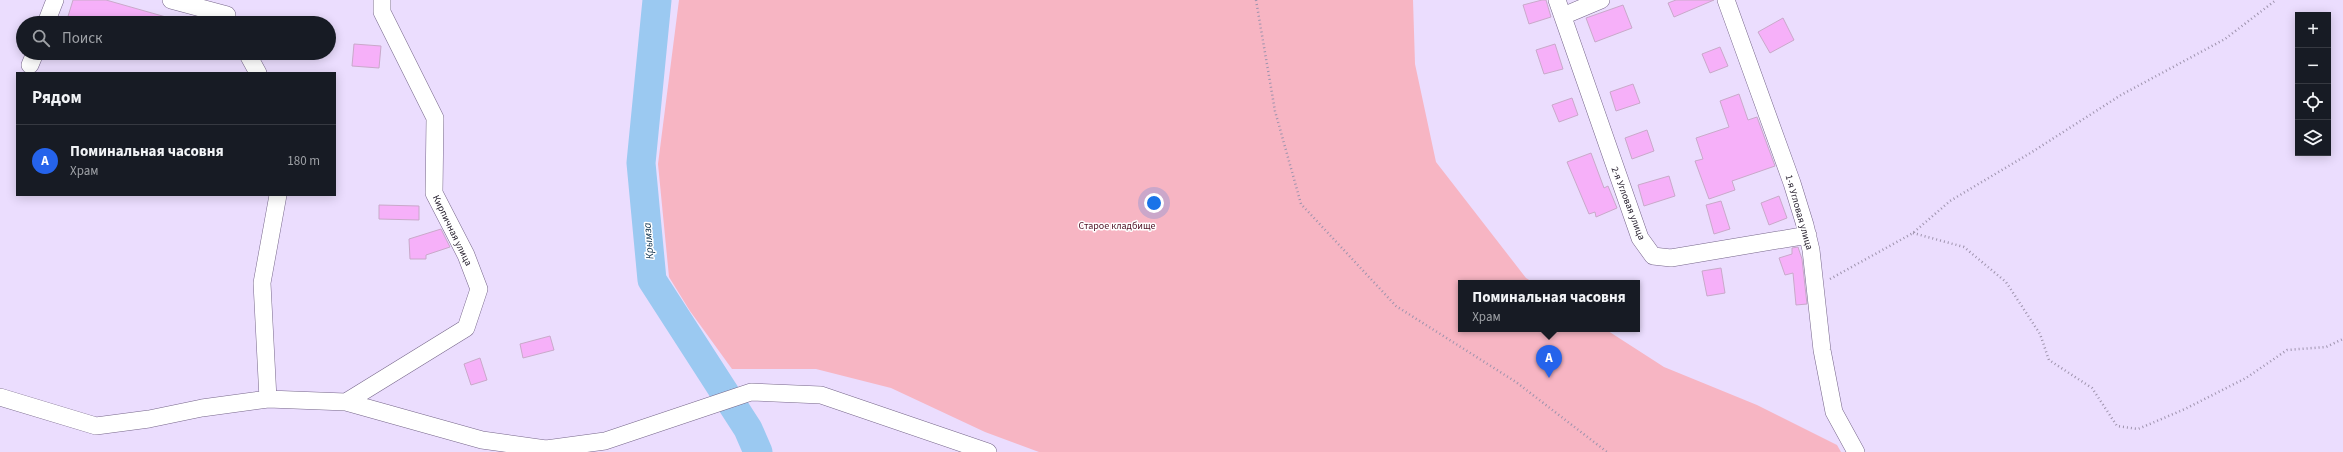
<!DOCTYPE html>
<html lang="ru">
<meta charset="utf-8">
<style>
body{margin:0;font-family:"Source Sans 3",sans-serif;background:#242831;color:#f1f3f6}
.controls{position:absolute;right:12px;top:12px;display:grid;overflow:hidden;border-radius:0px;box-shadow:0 2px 10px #0003}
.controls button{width:36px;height:36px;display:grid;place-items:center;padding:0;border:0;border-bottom:1px solid #363941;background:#171b24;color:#f1f3f6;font:20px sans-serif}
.you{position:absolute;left:1154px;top:203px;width:14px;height:14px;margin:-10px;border:3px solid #fff;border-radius:50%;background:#1a73e8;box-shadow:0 0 0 6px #1a73e833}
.badge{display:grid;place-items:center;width:26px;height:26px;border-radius:50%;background:#2563eb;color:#fff;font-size:13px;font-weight:700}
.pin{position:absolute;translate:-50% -33px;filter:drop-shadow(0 1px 2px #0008)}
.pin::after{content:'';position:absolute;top:21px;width:14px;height:12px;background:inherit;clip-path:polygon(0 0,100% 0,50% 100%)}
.popup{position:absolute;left:1458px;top:280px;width:182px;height:52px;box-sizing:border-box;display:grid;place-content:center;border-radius:0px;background:#171b24;filter:drop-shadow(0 1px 3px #0005);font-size:13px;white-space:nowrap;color:#9ea1a6}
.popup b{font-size:15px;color:#f1f3f6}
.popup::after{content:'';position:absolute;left:50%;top:100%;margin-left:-8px;border:8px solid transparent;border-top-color:#171b24}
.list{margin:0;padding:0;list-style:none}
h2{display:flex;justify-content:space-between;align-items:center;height:52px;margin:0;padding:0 16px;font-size:17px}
h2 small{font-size:13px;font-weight:400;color:#9ea1a6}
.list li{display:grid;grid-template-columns:26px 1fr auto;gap:12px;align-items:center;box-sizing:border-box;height:72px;padding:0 16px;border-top:1px solid #363941}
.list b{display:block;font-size:15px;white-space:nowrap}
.list p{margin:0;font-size:13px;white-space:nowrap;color:#9ea1a6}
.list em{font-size:13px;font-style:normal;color:#9ea1a6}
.icon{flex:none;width:22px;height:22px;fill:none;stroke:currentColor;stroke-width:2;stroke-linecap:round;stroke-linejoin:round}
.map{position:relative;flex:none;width:2343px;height:452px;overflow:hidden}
.search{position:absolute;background:#171b24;box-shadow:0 2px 10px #0003;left:16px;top:16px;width:320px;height:44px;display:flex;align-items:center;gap:10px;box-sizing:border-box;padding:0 14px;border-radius:22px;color:#9ea1a6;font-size:15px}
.panel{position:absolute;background:#171b24;box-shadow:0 2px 10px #0003;left:16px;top:72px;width:320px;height:124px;border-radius:0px}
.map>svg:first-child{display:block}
</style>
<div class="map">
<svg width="2343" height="452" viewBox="0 0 2343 452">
<rect width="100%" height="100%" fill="#ebddfe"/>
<path fill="#f7b5c3" d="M679 0H1413L1415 64 1436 162 1526 278 1534 283H1461V329H1605L1664 367 1757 405 1837 445 1841 452H1039L985 432 891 388 816 369H732L690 311 669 277 658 164Z"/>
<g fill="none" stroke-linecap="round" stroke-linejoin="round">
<path stroke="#9bc9f1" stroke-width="29" d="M657 0 641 163 652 280 748 429 758 452"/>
</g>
<path fill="#f6b0f9" stroke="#c9a9ca" d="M73 0H106L173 19 172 23H66Z
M1542 0H1546L1551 17 1529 24 1523 5Z
M1676 0H1714L1674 17 1668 3Z
M1623 5 1632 28 1595 42 1586 18Z
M1783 18 1794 40 1770 53 1758 32Z
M354 44 381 46 379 68 352 66Z
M1555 44 1563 69 1544 74 1536 50Z
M1720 47 1728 66 1710 73 1702 54Z
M1633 84 1640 103 1616 111 1610 92Z
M1739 94 1748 120 1757 117 1775 166 1732 181 1735 190 1709 199 1695 161 1703 159 1696 138 1729 127 1720 101Z
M1572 98 1578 115 1559 122 1552 105Z
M1647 130 1654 151 1632 159 1625 138Z
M1591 153 1604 188 1608 186 1617 208 1596 217 1595 212 1589 214 1567 162Z
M1669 176 1675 196 1644 206 1638 185Z
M1779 196 1787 218 1769 225 1761 203Z
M1721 201 1730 229 1714 234 1706 205Z
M379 205 419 206V220L379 219Z
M441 229 450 247 426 255V259H410L409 239Z
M1798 247 1802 259 1807 304 1796 305 1793 273 1785 275 1779 258 1792 254V248Z
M1721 268 1725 293 1707 296 1702 271Z
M550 336 554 350 523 358 520 344Z
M480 358 487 380 471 385 464 364Z"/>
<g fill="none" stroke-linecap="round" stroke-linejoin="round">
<g stroke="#76668a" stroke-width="18">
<path id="minor" d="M171 0 227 15
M1557 0 1640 238 1653 256 1671 258 1808 235
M1726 0 1792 183 1805 225 1811 250 1822 350 1834 412 1856 452
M1563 16 1601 0
M46 23 55 0
M247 53 258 73
M30 65 35 53
M0 397 96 426 149 419 202 408 268 399 346 402 482 440 546 449 605 441 751 392 821 395 988 452
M268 399 262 283 278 195
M346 402 466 328 479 289 466 255 434 193 435 118 382 12V0"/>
</g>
<path stroke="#9e93ad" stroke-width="2.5" stroke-dasharray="1 3" stroke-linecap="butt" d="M1256 0 1275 111 1301 204 1396 306 1516 382 1607 452
M1913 233 1964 247 2006 282 2040 334 2049 360 2092 388 2117 426 2138 429 2185 409 2246 378 2287 350 2326 347 2343 339
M1830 279 1913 233 1950 201 2032 152 2121 95 2225 39 2276 0"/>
<use href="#minor" stroke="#fff" stroke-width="17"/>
</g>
<g text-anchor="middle" stroke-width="3" stroke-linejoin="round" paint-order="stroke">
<g font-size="10" fill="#221b2a" stroke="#fff">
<text transform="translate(1629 203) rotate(69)" y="4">2-я Угловая улица</text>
<text transform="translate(1800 212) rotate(74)" y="4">1-я Угловая улица</text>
<text transform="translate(453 230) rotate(64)" y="4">Кирпичная улица</text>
</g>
<g font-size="10" fill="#4f1226" stroke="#fff">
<text x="1117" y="229">Старое кладбище</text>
</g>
<g font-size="11" font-style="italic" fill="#0e314c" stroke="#fff">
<text transform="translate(648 241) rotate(-95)" y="4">Крымза</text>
</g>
</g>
</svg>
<div class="controls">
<button>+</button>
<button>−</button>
<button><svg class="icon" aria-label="locate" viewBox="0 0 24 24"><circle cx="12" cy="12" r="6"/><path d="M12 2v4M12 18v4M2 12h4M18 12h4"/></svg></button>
<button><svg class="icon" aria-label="layers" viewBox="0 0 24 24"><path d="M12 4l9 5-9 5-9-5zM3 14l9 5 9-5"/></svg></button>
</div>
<div class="you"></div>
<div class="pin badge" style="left:1549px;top:378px">A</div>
<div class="popup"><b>Поминальная часовня</b>Храм</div>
<div class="search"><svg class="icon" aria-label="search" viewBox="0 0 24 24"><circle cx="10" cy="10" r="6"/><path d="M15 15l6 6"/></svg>Поиск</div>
<section class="panel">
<h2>Рядом<small></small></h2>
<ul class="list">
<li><span class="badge">A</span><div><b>Поминальная часовня</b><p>Храм</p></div><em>180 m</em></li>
</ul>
</section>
</div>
